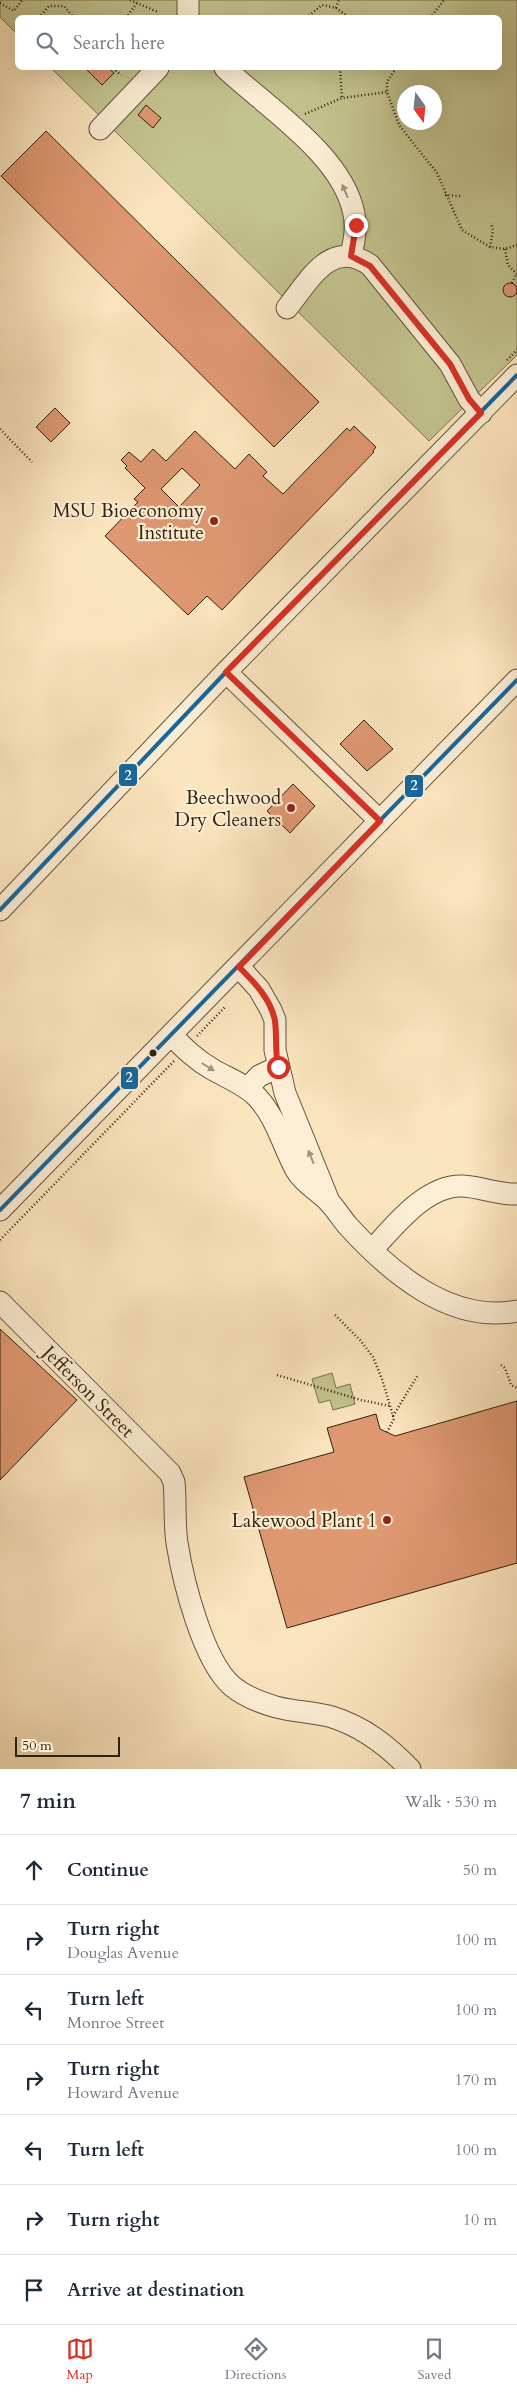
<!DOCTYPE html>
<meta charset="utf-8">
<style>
body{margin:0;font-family:Cardo,serif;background:#f6f6f7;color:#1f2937}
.compass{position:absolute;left:397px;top:85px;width:45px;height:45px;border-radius:50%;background:#fff;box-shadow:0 5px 20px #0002;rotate:165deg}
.scale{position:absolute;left:15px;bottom:12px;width:105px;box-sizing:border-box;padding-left:5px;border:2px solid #31220d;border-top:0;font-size:14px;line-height:18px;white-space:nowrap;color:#31220d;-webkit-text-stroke:4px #fceed5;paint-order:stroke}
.stop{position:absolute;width:15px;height:15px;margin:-11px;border:4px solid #d93025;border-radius:50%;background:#fff}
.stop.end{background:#d93025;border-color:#fff;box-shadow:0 1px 5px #0008}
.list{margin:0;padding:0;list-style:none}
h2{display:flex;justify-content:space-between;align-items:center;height:65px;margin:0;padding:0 20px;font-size:21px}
h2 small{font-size:16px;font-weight:400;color:#747a83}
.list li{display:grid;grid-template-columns:32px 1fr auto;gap:15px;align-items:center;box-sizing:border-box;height:70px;padding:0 20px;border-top:1px solid #e0e1e3}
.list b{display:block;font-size:19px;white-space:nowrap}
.list p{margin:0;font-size:16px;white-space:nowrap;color:#747a83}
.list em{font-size:16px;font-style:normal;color:#747a83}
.icon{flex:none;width:28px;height:28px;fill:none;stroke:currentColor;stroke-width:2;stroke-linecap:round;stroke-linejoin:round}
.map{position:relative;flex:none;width:517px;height:1769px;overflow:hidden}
.search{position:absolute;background:#fff;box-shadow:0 5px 20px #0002;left:15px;right:15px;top:15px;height:55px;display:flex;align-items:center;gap:12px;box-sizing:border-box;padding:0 18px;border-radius:8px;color:#747a83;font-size:19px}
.sheet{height:555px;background:#fff}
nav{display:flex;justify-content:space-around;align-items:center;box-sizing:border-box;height:70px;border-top:1px solid #e0e1e3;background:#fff;font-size:14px;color:#747a83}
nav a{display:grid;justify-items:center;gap:2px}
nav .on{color:#d93025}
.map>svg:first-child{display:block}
</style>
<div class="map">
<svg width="517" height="1769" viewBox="0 0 517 1769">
<rect width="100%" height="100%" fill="#fbe5be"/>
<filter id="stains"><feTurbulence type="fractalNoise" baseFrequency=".004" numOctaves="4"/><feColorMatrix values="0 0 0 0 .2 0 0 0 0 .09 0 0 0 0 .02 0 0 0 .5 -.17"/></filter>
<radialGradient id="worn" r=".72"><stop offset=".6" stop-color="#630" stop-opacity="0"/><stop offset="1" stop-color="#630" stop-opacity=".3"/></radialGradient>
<path fill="#c3c38e" stroke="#7a724e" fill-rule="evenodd" d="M0 0H517V355L429 441 51 68H500V18H18L17 34 0 17ZM404 92H434V122H404Z
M332 1373 336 1388 350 1384 355 1404 333 1410 330 1400 319 1403 312 1379Z"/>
<path fill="#de9872" stroke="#31220d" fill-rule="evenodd" d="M85 68H108L114 73 102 85Z
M146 105 161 118 153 128 138 115Z
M46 131 319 402 274 447 1 176Z
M503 290a7 7 0 1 1 14 0a7 7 0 1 1-14 0Z
M55 408 70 423 51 442 36 427Z
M354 426 376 447 373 451 374 452 222 610 207 596 188 615 105 536 138 502 134 499 145 488 125 468 127 466 121 460 129 452 141 462 153 449 166 461 195 431 235 469 249 454 267 472 263 476 283 494 347 428 350 431ZM182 468 200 485 179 507 161 489Z
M364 720 393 749 367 771 340 744Z
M293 784 315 806 290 833 267 811Z
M0 1329 77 1400 0 1480Z
M517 1401V1563L287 1628 244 1477 334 1452 327 1428 376 1414 380 1429 395 1436Z"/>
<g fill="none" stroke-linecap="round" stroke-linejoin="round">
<g stroke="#645339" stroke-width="23">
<path id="minor" d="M188 0V18
M225 68C266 107 343 155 354 214 357 228 354 242 351 255
M100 129 158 68
M287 308C310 280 330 238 370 265L450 364 469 399 481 413
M226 672 380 821
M0 910 226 672 517 375
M239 967 259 989 271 1010 275 1020V1050L285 1093 328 1199
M171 1035C184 1048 196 1060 212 1069 227 1078 245 1084 257 1097 276 1117 283 1146 296 1170 304 1184 319 1191 329 1202 336 1209 341 1218 348 1226 390 1272 450 1324 517 1311
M248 1088 259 1076 278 1067
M0 1210 517 680
M373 1249C395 1225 427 1184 463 1186 481 1187 499 1195 517 1194
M0 1302 170 1473 174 1482C176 1502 174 1523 177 1543 183 1581 203 1661 232 1686 244 1696 262 1703 276 1707 295 1712 314 1712 332 1717 364 1727 388 1746 410 1769"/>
</g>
<path stroke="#31220d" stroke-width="2.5" stroke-dasharray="1 2.5" stroke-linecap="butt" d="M130 0 158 12
M0 3 14 11 22 0
M336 8 350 18
M39 18 49 6H64L74 18
M126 18 137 3
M306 18 322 5 336 8 339 0
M430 18 444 0
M113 68 121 75
M340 68 342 98
M396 68 387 82V92L399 125 437 173 462 230 490 247 505 249 517 245
M305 114 342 98 387 92
M445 195 460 196
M490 247 493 230 491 223
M505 249 508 265 517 274
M512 283 516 274
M507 360 517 350
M0 429 32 462
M197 1036 226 1006
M0 1240 175 1060
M335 1315 360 1340 373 1357 382 1379 394 1419 387 1432
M501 1365 505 1368 511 1385 517 1388
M277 1375 361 1400 390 1406
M393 1416 418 1375"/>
<use href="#minor" stroke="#fceed5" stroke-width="21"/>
<g stroke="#fceed5" stroke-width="8">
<path id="bus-1" d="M0 910 226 672 517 375
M0 1210 517 680"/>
</g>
<use href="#bus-1" stroke="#16679e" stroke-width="4"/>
</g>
<defs><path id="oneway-solid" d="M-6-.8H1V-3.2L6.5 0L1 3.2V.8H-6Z" transform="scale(1.25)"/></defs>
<g fill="#a1927b">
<use href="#oneway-solid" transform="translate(345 191) rotate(-113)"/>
<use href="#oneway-solid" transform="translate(208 1067) rotate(32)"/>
<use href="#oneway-solid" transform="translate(311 1157) rotate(-112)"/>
</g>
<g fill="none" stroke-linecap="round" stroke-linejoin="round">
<path stroke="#d93025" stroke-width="6" d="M278 1067C275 1052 277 1036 275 1021 271 999 254 982 239 967L380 821 226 672 481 413 469 399 450 364 370 266 351 256 356 225"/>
</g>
<g fill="#8f2418" stroke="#fceed5" stroke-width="2">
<circle cx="214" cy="521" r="5"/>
<circle cx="291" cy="808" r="5"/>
<circle cx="387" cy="1520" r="5"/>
</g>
<circle fill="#31220d" stroke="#fceed5" stroke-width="2" cx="153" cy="1053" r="4.5"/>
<g text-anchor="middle" stroke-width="4.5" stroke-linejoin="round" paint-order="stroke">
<g font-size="19" fill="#31220d" stroke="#fceed5" text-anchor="end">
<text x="204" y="517">MSU Bioeconomy<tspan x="204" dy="22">Institute</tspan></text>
<text x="281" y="804">Beechwood<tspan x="281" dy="22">Dry Cleaners</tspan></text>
<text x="377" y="1527">Lakewood Plant 1</text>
</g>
<g font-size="19" fill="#31220d" stroke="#fceed5">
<text transform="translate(89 1391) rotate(45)" y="7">Jefferson Street</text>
</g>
</g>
<g stroke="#fceed5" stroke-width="2">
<rect x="118" y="763" width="20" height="24" rx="5" fill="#16679e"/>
<rect x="404" y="774" width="20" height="24" rx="5" fill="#16679e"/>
<rect x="120" y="1066" width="19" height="24" rx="5" fill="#16679e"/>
</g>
<g font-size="14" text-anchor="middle" font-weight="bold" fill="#fff">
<text x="128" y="780">2</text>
<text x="414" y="790">2</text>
<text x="129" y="1082">2</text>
</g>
<rect width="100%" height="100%" filter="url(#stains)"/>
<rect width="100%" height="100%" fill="url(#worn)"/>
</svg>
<svg class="compass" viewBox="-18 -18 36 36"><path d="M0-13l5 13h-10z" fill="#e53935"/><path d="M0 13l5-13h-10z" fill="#747a83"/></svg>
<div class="scale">50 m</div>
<div class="stop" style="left:278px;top:1067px"></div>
<div class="stop end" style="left:356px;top:225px"></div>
<div class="search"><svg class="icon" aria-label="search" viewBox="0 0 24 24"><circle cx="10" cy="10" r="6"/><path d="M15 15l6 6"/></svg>Search here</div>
</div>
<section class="sheet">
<h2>7 min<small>Walk · 530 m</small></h2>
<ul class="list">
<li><svg class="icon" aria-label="ahead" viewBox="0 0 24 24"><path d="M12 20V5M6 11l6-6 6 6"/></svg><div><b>Continue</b></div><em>50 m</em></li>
<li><svg class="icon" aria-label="right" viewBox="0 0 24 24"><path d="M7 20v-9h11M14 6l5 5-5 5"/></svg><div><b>Turn right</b><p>Douglas Avenue</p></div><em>100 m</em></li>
<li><svg class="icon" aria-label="left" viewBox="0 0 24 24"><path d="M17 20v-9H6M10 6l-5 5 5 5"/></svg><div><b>Turn left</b><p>Monroe Street</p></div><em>100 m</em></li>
<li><svg class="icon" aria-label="right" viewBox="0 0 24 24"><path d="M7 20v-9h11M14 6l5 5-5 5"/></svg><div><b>Turn right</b><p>Howard Avenue</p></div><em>170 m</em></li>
<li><svg class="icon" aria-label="left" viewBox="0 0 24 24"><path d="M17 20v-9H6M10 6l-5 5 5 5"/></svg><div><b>Turn left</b></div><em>100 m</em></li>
<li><svg class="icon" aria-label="right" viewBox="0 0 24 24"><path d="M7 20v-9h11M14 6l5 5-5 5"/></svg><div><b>Turn right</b></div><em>10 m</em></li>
<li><svg class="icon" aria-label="arrive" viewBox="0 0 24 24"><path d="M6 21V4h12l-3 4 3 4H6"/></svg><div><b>Arrive at destination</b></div></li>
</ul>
</section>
<nav>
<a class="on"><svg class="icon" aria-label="map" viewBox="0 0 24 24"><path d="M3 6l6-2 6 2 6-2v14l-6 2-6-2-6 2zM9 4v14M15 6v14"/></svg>Map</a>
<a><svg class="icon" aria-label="directions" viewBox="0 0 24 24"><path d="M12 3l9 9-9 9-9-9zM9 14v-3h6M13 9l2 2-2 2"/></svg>Directions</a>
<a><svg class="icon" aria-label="saved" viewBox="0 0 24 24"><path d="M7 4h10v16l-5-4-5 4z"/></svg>Saved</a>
</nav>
